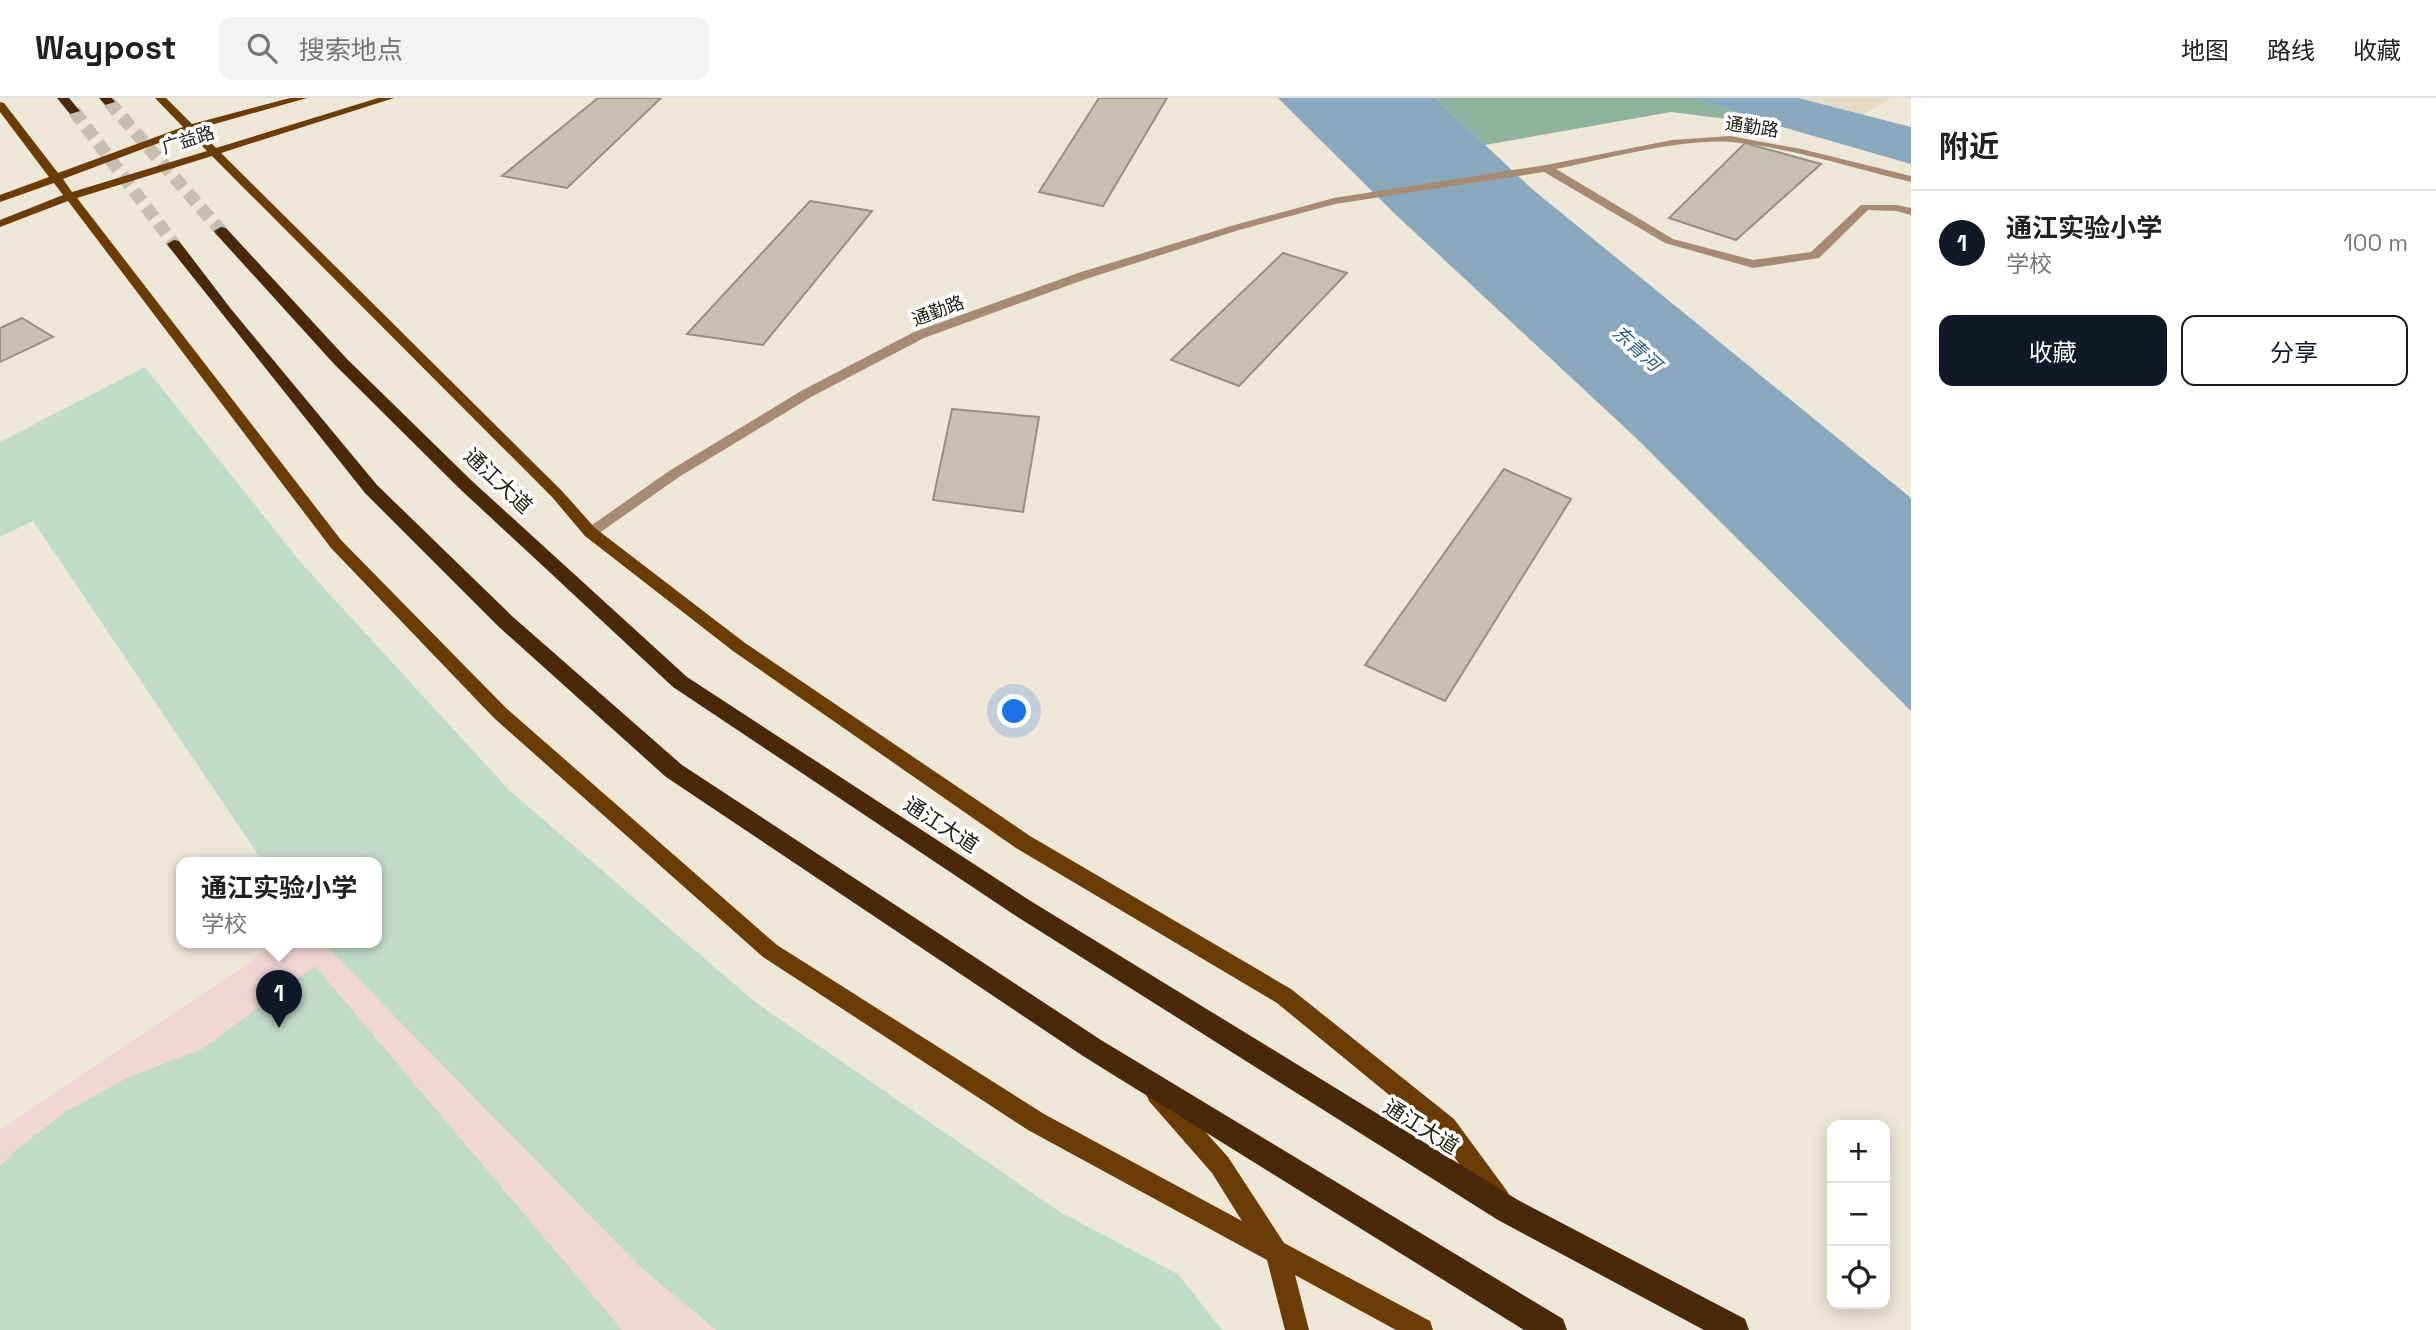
<!DOCTYPE html>
<html lang="zh">
<meta charset="utf-8">
<style>
body{margin:0;font-family:"Space Grotesk","Noto Sans SC",sans-serif;background:#f2f2f2;color:#202124}
.controls{position:absolute;right:21px;bottom:21px;display:grid;overflow:hidden;border-radius:14px;box-shadow:0 4px 18px #0003}
.controls button{width:63px;height:63px;display:grid;place-items:center;padding:0;border:0;border-bottom:2px solid #e0e0e0;background:#fff;color:#202124;font:35px sans-serif}
.you{position:absolute;left:1015px;top:614px;width:24px;height:24px;margin:-18px;border:5px solid #fff;border-radius:50%;background:#1a73e8;box-shadow:0 0 0 10px #1a73e833}
.badge{display:grid;place-items:center;width:46px;height:46px;border-radius:50%;background:#111827;color:#fff;font-size:23px;font-weight:700}
.pin{position:absolute;translate:-50% -58px;filter:drop-shadow(0 2px 4px #0008)}
.pin::after{content:'';position:absolute;top:37px;width:24px;height:21px;background:inherit;clip-path:polygon(0 0,100% 0,50% 100%)}
.popup{position:absolute;left:176px;top:759px;width:206px;height:91px;box-sizing:border-box;display:grid;place-content:center;border-radius:14px;background:#fff;filter:drop-shadow(0 2px 5px #0005);font-size:23px;white-space:nowrap;color:#757577}
.popup b{font-size:26px;color:#202124}
.popup::after{content:'';position:absolute;left:50%;top:100%;margin-left:-14px;border:14px solid transparent;border-top-color:#fff}
.list{margin:0;padding:0;list-style:none}
h2{display:flex;justify-content:space-between;align-items:center;height:91px;margin:0;padding:0 28px;font-size:30px}
h2 small{font-size:23px;font-weight:400;color:#757577}
.list li{display:grid;grid-template-columns:46px 1fr auto;gap:21px;align-items:center;box-sizing:border-box;height:105px;padding:0 28px;border-top:2px solid #e0e0e0}
.list b{display:block;font-size:26px;white-space:nowrap}
.list p{margin:0;font-size:23px;white-space:nowrap;color:#757577}
.list em{font-size:23px;font-style:normal;color:#757577}
.actions{display:flex;gap:14px;padding:21px 28px}
.actions a{flex:1;padding:16px 0;border:2px solid #111827;border-radius:14px;text-align:center;font-size:24px;color:#111827}
.actions .main{background:#111827;color:#fff}
.icon{flex:none;width:38px;height:38px;fill:none;stroke:currentColor;stroke-width:2;stroke-linecap:round;stroke-linejoin:round}
.map{position:relative;flex:none;width:1911px;height:1232px;overflow:hidden}
header{display:flex;align-items:center;gap:42px;box-sizing:border-box;height:98px;padding:0 35px;background:#fff;border-bottom:2px solid #e0e0e0}
header strong{font-size:33px}
nav{display:flex;gap:38px;margin-inline-start:auto;font-size:24px}
.search{width:490px;height:63px;background:#f2f2f2;display:flex;align-items:center;gap:18px;box-sizing:border-box;padding:0 24px;border-radius:14px;color:#757577;font-size:26px}
main{display:flex}
aside{flex:1;background:#fff}
.map>svg:first-child{display:block}
</style>
<header>
<strong>Waypost</strong>
<div class="search"><svg class="icon" aria-label="search" viewBox="0 0 24 24"><circle cx="10" cy="10" r="6"/><path d="M15 15l6 6"/></svg>搜索地点</div>
<nav><a>地图</a><a>路线</a><a>收藏</a></nav>
</header>
<main>
<div class="map">
<svg width="1911" height="1232" viewBox="0 0 1911 1232">
<rect width="100%" height="100%" fill="#ede7d7"/>
<path fill="#e4dbc4" d="M1798 0H1890L1863 17Z"/>
<path fill="#f1d6d7" d="M279 844H322L639 1168 716 1232H0V1032Z"/>
<path fill="#c1dbcb" d="M145 269 302 466 510 693 755 904 1060 1114 1179 1177 1222 1232H716L639 1168 322 844H377V764H263L33 423 0 439V344Z
M315 868 622 1232H0V1069L11 1056 65 1014 127 980 202 951Z"/>
<path fill="#90b19d" d="M1435 0H1692L1775 27 1671 14 1485 47Z"/>
<path fill="#89a8be" d="M1278 0H1435L1532 91 1911 400V613L1635 339 1395 116Z
M1692 0H1798L1911 29V66L1775 27Z"/>
<path fill="#c6c0b1" stroke="#969081" stroke-width="2" d="M598 0H661L567 90 502 78Z
M1099 0H1167L1103 108 1039 94Z
M1745 45 1821 66 1736 142 1669 120Z
M810 103 872 113 763 247 687 236Z
M1283 155 1347 175 1239 288 1171 262Z
M22 220 53 239 0 264V230Z
M952 311 1039 319 1023 414 933 402Z
M1504 371 1571 401 1445 603 1365 567Z"/>
<g fill="none" stroke-linecap="round" stroke-linejoin="round">
<path stroke="#c5bfb1" stroke-width="13" stroke-dasharray="13 7" stroke-linecap="butt" d="M109 4 221 133
M74 13 174 146"/>
<path fill="#a68a73" fill-rule="evenodd" d="M1730 38 1801 51 1911 78V84C1852 70 1792 50 1732 44 1682 40 1606 61 1556 71L1673 141 1753 162 1811 154 1861 107H1897L1911 110V117L1896 113 1868 112 1819 160 1753 170 1665 145 1544 74 1335 106 1239 132 1086 181 924 240 811 299 679 379 595 438H585L582 434 669 373 801 293 914 234 1078 175 1231 128 1334 100 1546 67 1672 42Z"/>
<path fill="#6c3c07" fill-rule="evenodd" d="M155 0H166L192 26 290 0H307L197 31 216 50 378 0H394L221 55 562 393 595 430 745 545 1030 738 1291 891 1454 1021 1507 1093 1511 1101 1507 1109 1499 1113 1491 1109 1438 1037 1277 905 1016 750 733 553 585 438 552 399 212 58 77 100 341 442 506 610 777 847 1044 1016 1242 1123 1212 1075 1149 1003 1146 996 1149 989 1157 985 1165 989 1228 1059 1284 1145 1430 1223 1433 1232H1396L1295 1177 1309 1232H1285L1267 1162 1028 1032 763 859 494 620 331 450 68 103 0 129V122L63 97 54 85 0 104V97L49 79 0 14V4L4 5 58 75 183 29ZM188 34 207 53 72 94 63 81Z"/>
<path fill="#49290a" fill-rule="evenodd" d="M57 0H69L80 13 70 16Z
M99 0H112L115 4 105 7Z
M221 129 226 130 347 261 472 383 687 579 1029 802 1518 1102 1745 1221 1749 1232H1704L1498 1122 1013 816 673 589 460 391 335 267 216 136 214 133Z
M174 142 179 143 231 211 377 387 513 519 682 667 1101 942 1563 1221 1567 1232H1524L1083 958 666 679 499 529 365 395 169 149 167 146Z"/>
</g>
<g text-anchor="middle" stroke-width="7" stroke-linejoin="round" paint-order="stroke">
<g font-size="18" fill="#23201b" stroke="#fff">
<text transform="translate(1752 29) rotate(8)" y="6">通勤路</text>
<text transform="translate(188 42) rotate(-18)" y="6">广益路</text>
<text transform="translate(938 213) rotate(-21)" y="6">通勤路</text>
</g>
<g font-size="19" font-style="italic" fill="#285d7d" stroke="#fff">
<text transform="translate(1637 250) rotate(42)" y="7">东青河</text>
</g>
<g font-size="21" fill="#23201b" stroke="#fff">
<text transform="translate(498 383) rotate(43)" y="7">通江大道</text>
<text transform="translate(941 727) rotate(33)" y="7">通江大道</text>
<text transform="translate(1421 1029) rotate(32)" y="7">通江大道</text>
</g>
</g>
</svg>
<div class="controls">
<button>+</button>
<button>−</button>
<button><svg class="icon" aria-label="locate" viewBox="0 0 24 24"><circle cx="12" cy="12" r="6"/><path d="M12 2v4M12 18v4M2 12h4M18 12h4"/></svg></button>
</div>
<div class="you"></div>
<div class="pin badge" style="left:279px;top:930px">1</div>
<div class="popup"><b>通江实验小学</b>学校</div>
</div>
<aside>
<h2>附近<small></small></h2>
<ul class="list">
<li><span class="badge">1</span><div><b>通江实验小学</b><p>学校</p></div><em>100 m</em></li>
</ul>
<div class="actions"><a class="main">收藏</a><a>分享</a></div>
</aside>
</main>
